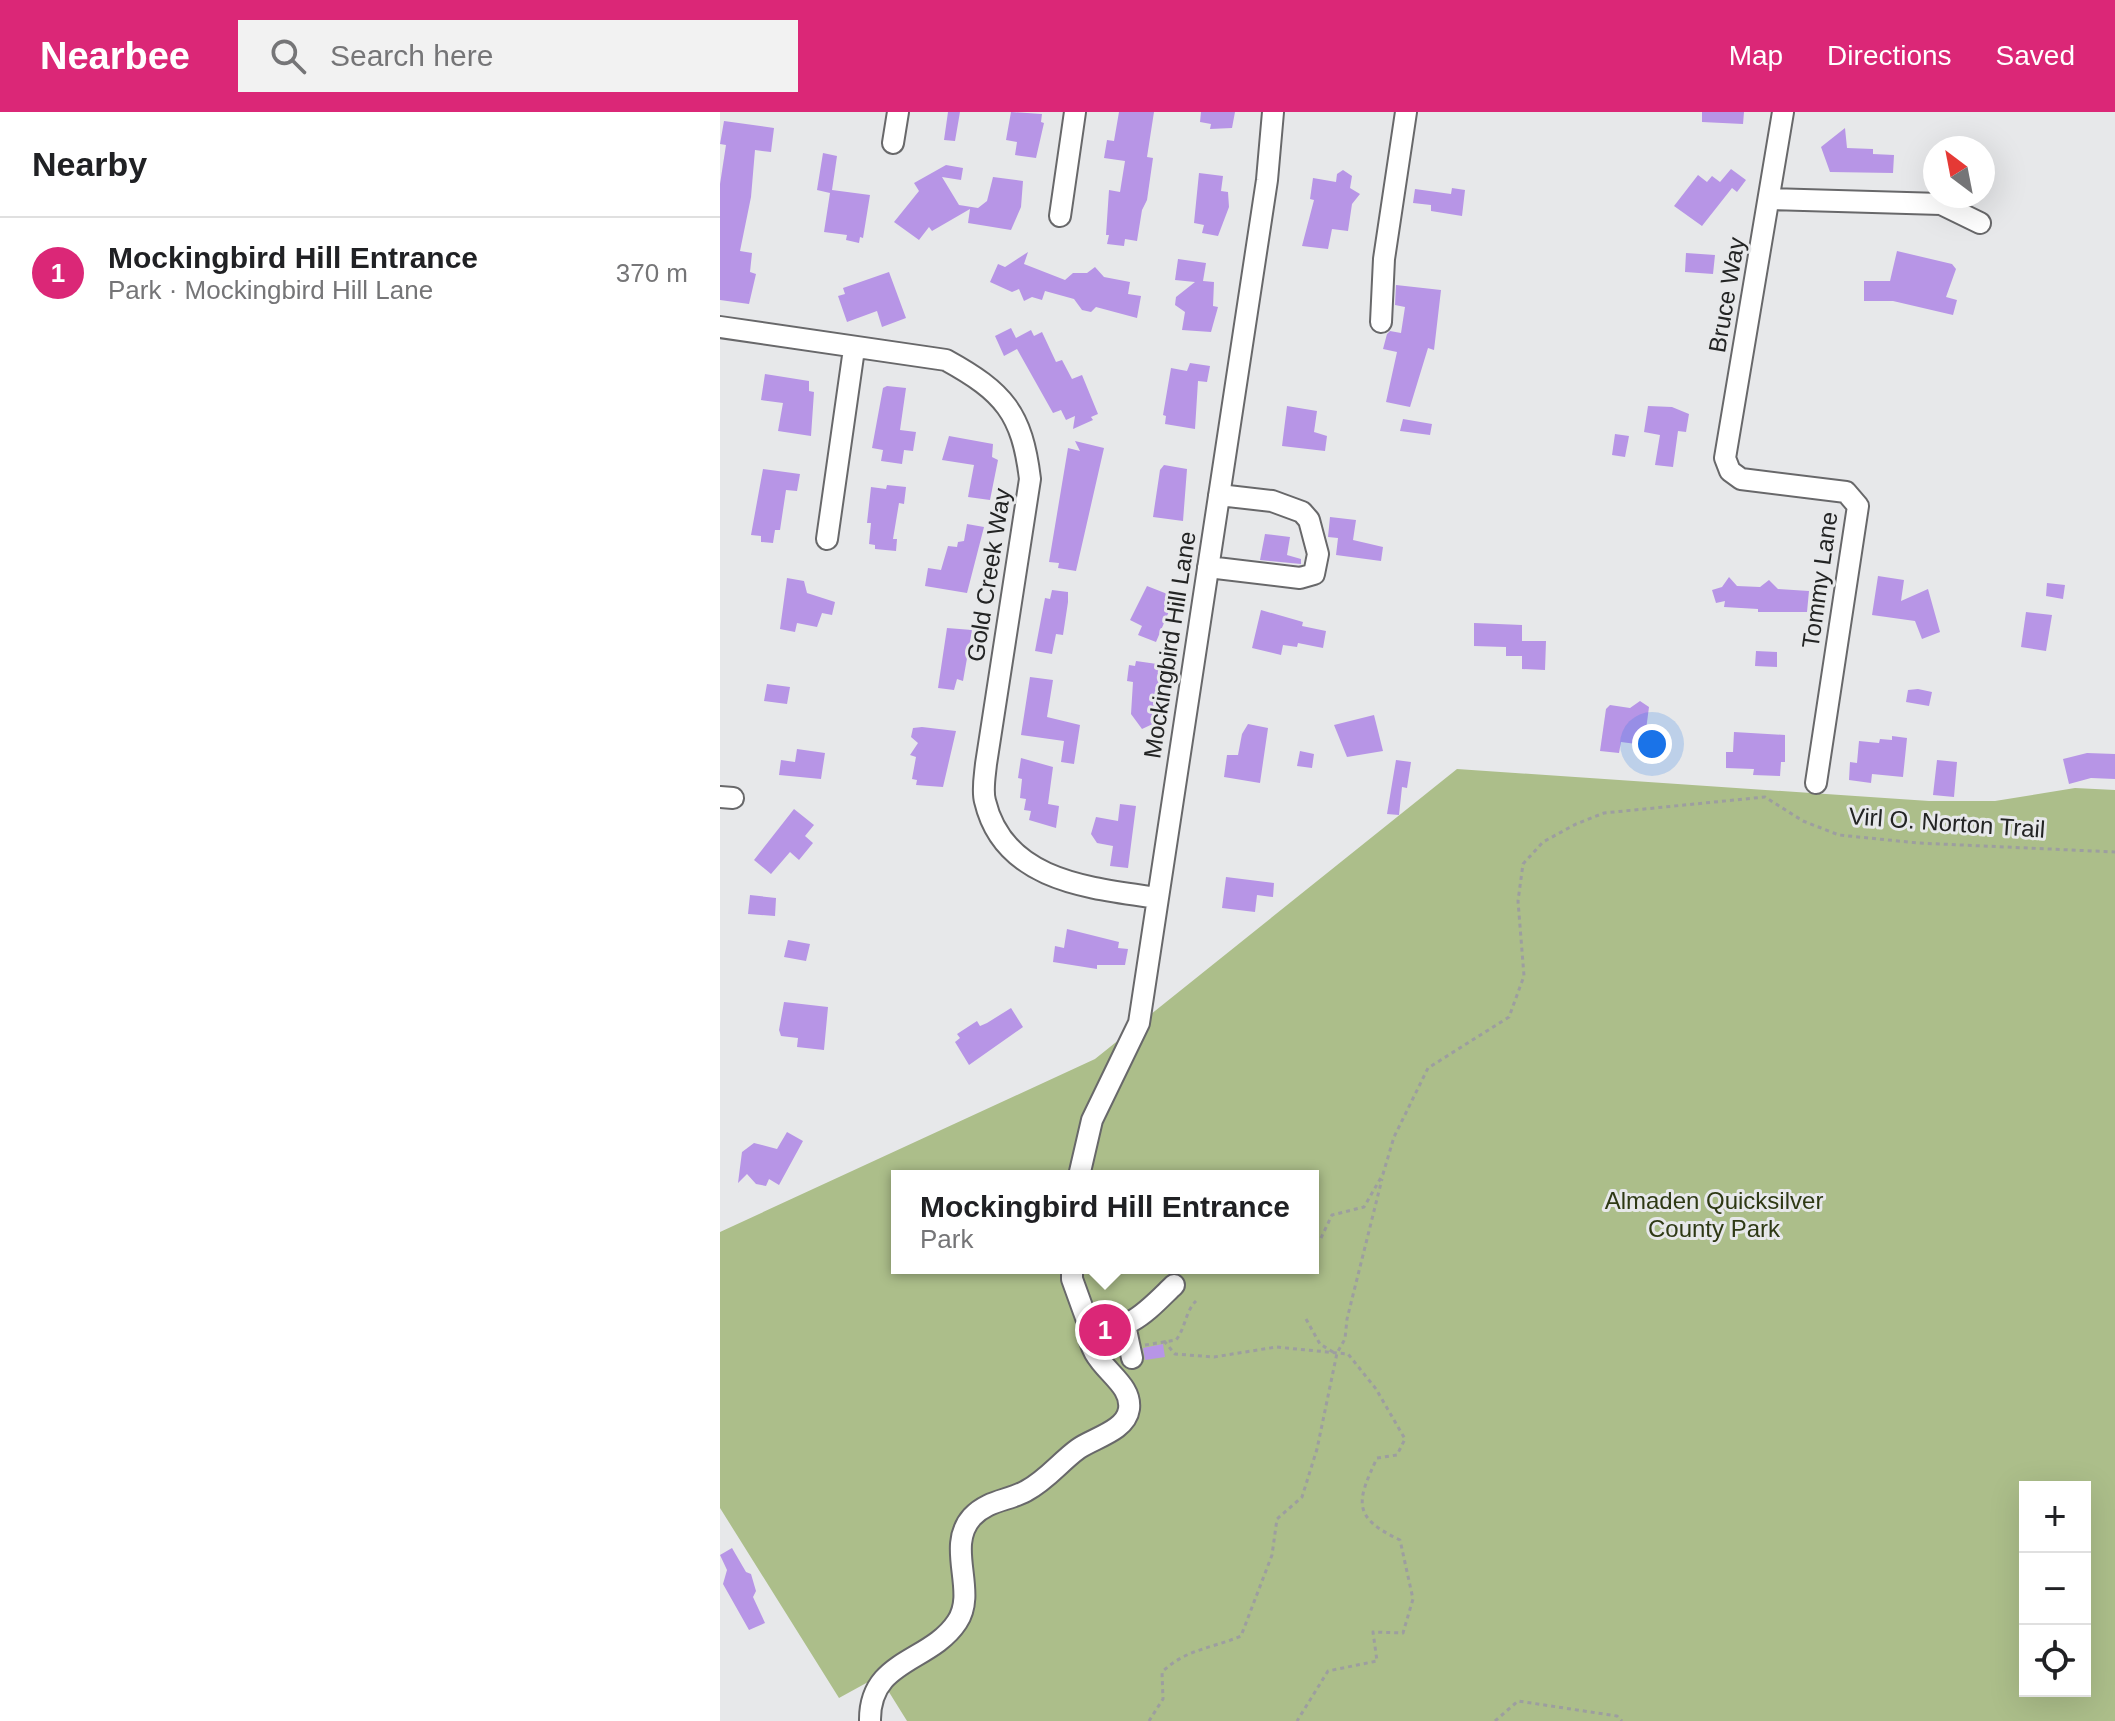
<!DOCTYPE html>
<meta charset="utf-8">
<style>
body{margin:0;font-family:Helvetica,sans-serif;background:#f2f2f2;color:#202124}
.controls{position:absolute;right:24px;bottom:24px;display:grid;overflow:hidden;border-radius:0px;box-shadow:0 8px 32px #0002}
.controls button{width:72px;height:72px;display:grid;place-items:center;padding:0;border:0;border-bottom:2px solid #e0e0e0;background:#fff;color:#202124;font:40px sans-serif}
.compass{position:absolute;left:1203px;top:24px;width:72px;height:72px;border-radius:50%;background:#fff;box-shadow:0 8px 32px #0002;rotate:328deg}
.you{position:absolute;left:932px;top:632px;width:28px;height:28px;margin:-20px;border:6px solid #fff;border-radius:50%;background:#1a73e8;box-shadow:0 0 0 12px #1a73e833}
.badge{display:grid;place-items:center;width:52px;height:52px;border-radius:50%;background:#db2777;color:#fff;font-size:26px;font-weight:700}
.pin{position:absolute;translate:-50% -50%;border:4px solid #fff;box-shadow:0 2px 8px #0006}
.popup{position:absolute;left:171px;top:1058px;width:428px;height:104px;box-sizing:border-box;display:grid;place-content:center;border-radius:0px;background:#fff;filter:drop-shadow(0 2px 6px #0005);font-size:26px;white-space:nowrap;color:#757577}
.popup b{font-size:30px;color:#202124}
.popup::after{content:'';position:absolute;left:50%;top:100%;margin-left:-16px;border:16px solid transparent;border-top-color:#fff}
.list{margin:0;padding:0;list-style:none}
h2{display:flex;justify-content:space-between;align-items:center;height:104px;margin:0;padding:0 32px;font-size:34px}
h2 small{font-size:26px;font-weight:400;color:#757577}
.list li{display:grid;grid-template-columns:52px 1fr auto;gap:24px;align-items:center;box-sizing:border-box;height:112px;padding:0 32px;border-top:2px solid #e0e0e0}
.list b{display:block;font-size:30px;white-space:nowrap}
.list p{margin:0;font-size:26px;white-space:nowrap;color:#757577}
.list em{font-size:26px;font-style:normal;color:#757577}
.icon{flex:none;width:44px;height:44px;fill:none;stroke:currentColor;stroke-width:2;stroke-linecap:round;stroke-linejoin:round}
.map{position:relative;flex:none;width:1395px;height:1609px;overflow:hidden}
header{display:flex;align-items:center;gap:48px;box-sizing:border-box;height:112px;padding:0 40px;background:#db2777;color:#fff}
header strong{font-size:38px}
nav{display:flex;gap:44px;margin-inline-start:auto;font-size:28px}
.search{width:560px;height:72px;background:#f2f2f2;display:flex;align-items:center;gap:20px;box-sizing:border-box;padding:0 28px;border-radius:0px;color:#757577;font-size:30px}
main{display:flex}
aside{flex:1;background:#fff}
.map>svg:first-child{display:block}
</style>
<header>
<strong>Nearbee</strong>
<div class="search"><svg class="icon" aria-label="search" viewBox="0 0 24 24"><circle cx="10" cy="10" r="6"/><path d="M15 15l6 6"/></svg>Search here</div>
<nav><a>Map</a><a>Directions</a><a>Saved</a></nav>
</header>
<main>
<aside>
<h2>Nearby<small></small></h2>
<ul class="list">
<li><span class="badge">1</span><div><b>Mockingbird Hill Entrance</b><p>Park · Mockingbird Hill Lane</p></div><em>370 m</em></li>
</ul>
</aside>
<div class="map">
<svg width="1395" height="1609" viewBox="0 0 1395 1609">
<rect width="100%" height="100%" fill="#e7e8ea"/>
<path fill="#acbe8a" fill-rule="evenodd" d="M737 657 1209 689H1275L1355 676 1395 678V1609H187L159 1564 119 1586 0 1396V1120L375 947ZM177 1064H593V1156H177ZM1305 1375H1365V1579H1305Z"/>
<path fill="#b795e6" d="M228 0H240L235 29 224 28Z
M291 0 322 2 321 10 324 11 316 46 295 43 297 30 286 28Z
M399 0H434L427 45 433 46 427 88 422 98 417 129 405 127 404 134 387 132 389 123H386L389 78 400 80 405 49 384 46 387 28 394 29Z
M481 0H515L512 16 490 17 491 12 480 10Z
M982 0H1024L1023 12 982 10Z
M4 9 54 16 51 40 35 38 31 85 20 139 32 141 30 160 36 162 29 192 0 188V72L6 33 0 32Z
M1125 16 1127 36 1153 37V42L1174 43 1173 61 1110 60 1101 35Z
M103 41 117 44 112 78 150 83 143 126 140 125 139 131 126 128 127 123 104 120 110 81 97 78Z
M226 53 243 56 241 68 222 65 239 93 258 96 267 89 273 65 303 69 301 95 291 118 248 111 250 97 212 119 209 115 199 128 174 110 199 79 194 71Z
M1011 57 1026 68 1017 80 1012 76 982 114 954 94 978 63 987 70 992 64 1000 70Z
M623 58 632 64 630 76 640 82 632 92 628 119 612 117 608 137 582 134 594 88 590 87 593 66 616 70 617 62Z
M479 61 503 64 501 79 508 80 509 95 498 124 482 121 484 113 474 111Z
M732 76 745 78 742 104 711 99V93L693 91 695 77 731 82Z
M1177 139 1232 152 1236 157 1226 185 1237 188 1233 203 1173 189H1144V169H1170Z
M308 140 304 152 345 168 353 161H367L375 155 384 165 410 170 408 182 421 184 417 206 376 195 371 200 362 198 354 187 325 179 322 188 312 185 304 189 299 177 292 180 270 170 278 152 285 155Z
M966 141 995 143 993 162 965 160Z
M458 147 486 151 483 169 494 170 493 194 498 195 491 220 462 218 465 200 455 193 456 185 475 170 455 168Z
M169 160 186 206 162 215 157 199 127 210 118 184 125 182 123 176Z
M676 173 721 178 714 238 708 236 690 295 666 290 677 240 663 237 667 222 670 219 681 221 685 195 675 193Z
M291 216 296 226 311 218 314 224 322 220 336 250 342 248 352 267 362 263 378 302 371 305 373 308 353 317 355 304 346 308 341 298 333 301 297 237 284 244 275 224Z
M470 251 490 254 487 270 478 269 475 317 445 312 446 304 443 303 451 256 467 259Z
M45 262 89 269V279L94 280 91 324 58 319 63 291 41 288Z
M167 274 186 276 180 318 196 320 193 339 184 338 182 352 161 349 163 338 152 336 163 276Z
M567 294 597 299 594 320 607 324 605 339 562 334Z
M928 294 952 295 969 302 966 320 958 319 953 355 935 353 940 323 924 320Z
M683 307 712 312 710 323 680 319Z
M895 322 909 324 905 345 892 343Z
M229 324 273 332 272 345 278 348 270 388 248 385 254 353 222 348Z
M355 329 384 336 356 459 338 456 339 451 329 450 348 336 360 339Z
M444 353 467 357 463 409 433 405 440 358Z
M43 357 80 362 77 379 66 378 60 418H55L53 431 41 430V424L31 423Z
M167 373 186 375 184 392 179 391 173 427H177L176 439 155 437V433L149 432 151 411H147L151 375 166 377Z
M610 405 636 408 633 428 663 435 661 449 616 443 618 426 608 425Z
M247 412 264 415 247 481 205 474 208 456 221 458 228 434 237 435 238 430 244 429Z
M545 422 570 425 567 443 581 447V452L540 448Z
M1158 464 1184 468 1181 489 1208 477 1220 520 1202 527 1195 509 1152 503Z
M1009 465 1017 474 1040 475 1049 468 1058 477 1089 479 1087 500H1038V497L1004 495 1005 489 996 491 992 478 1002 475Z
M67 466 84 469 87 481 115 490 112 503 102 501 97 515 77 511 75 520 60 517Z
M1327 471 1345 473 1343 487 1326 484Z
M427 474 455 485 436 530 418 523 422 514 410 508Z
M332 478 348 480V490L343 523 336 522 332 542 315 539 325 486 330 487Z
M541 498 583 510 582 514 606 519 603 536 578 531 577 535 563 533 561 543 532 536Z
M1306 500 1332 503 1326 539 1301 535Z
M754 511 802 513V529H826L825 558 802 557V544H786V535L754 534Z
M227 516 252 518 243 569 237 567 234 578 218 576Z
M1036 539 1057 540V555L1035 554Z
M416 549 444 553 434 604 437 610 422 617 411 602 413 570 407 569 409 553 415 554Z
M310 565 333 568 327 605 360 613 354 652 341 650 344 629 301 623Z
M47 572 70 575 67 592 44 589Z
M1198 577 1212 580 1209 594 1186 590 1188 578Z
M920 589 929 595 924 633 901 630 899 641 880 639 886 597 890 593 910 596Z
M654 603 663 639 627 645 614 613Z
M528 612 548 616 540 671 504 665 507 643H518L522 622Z
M202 615 236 619 223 675 196 673 197 668 192 667 196 645 190 643 198 631 191 625 193 616Z
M1014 620 1065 623V650H1061L1060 664 1033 663 1034 657 1006 656V640H1013Z
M1172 624 1187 626 1183 665 1152 662 1151 671 1129 668 1130 650 1137 651 1139 629 1159 631 1160 627 1172 628Z
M77 637 105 641 101 667 59 663 61 648 75 650Z
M580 639 594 642 592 656 577 654Z
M1367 641 1395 642V667L1371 666 1349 672 1343 647Z
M301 646 333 655 328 692 339 694 336 716 309 708 311 699 304 698 306 687 300 686 302 667 298 666Z
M676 648 691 650 687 676 682 675 679 703 667 702Z
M1217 648 1237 650 1234 685 1213 683Z
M400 692 416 694 408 756 390 754 393 734 377 731 371 722 376 705 398 709Z
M74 697 94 713 85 724 93 731 79 748 70 740 51 762 34 748Z
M506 765 554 771 553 785 537 783 535 800 502 796Z
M30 783 56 786 55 804 28 802Z
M347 817 399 830 398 836 408 837 405 853H377V857L333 850 335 834 344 836Z
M68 828 90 832 86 849 64 845Z
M64 890 108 895 104 938 77 935 78 926 61 924 59 918Z
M291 896 303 915 249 953 235 930 240 926 237 922 257 909 260 914 267 911Z
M67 1020 83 1029 59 1073 49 1067 46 1074 36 1072 27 1062 18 1071 22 1040 34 1031 57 1037Z
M443 1232 445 1245 425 1248 423 1236Z
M12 1436 26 1460 31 1462 36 1479 33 1485 45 1511 29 1518 3 1472 7 1458 0 1443Z"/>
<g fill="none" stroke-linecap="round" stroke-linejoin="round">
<g stroke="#68686a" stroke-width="24">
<path id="minor" d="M1063 0 1005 346 1010 359 1021 367 1126 380 1138 394 1096 671
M173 31 178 0
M1049 87 1221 92 1260 111
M340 104 355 0
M661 210 664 147 686 0
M0 215 226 248C284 280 302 301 310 367L266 652C265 663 262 678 265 689 284 770 371 776 438 786
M107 427 134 237
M488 455 580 466 594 462 598 442 589 408 582 400 552 389 499 383
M0 685 13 686
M359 1064 372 1008 419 911 547 68 553 0
M352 1156V1167L369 1214C407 1224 428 1198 454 1173
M405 1213 412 1246
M150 1609C149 1547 210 1551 237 1510 258 1479 225 1435 252 1405 268 1388 288 1389 306 1379 327 1368 340 1350 358 1337 373 1326 406 1319 409 1297 413 1266 365 1254 369 1214"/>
</g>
<path stroke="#9d9ea0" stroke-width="3" stroke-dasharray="4 4" stroke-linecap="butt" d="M601 1126 612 1103 644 1095 663 1062 674 1025 708 956 789 905 804 864 798 789 803 752 823 730 856 712 884 701 1045 685 1083 709 1119 723 1198 731 1395 740
M586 1207 600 1232 613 1240
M444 1229 455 1242 494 1245 556 1235 628 1242 656 1277 685 1327 677 1343 657 1346C637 1389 631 1405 680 1428L693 1487 683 1521 653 1520 657 1549 608 1559 577 1609
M425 1233 456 1228C466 1215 465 1200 476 1189
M429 1609 443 1587 442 1560C466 1537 490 1537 521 1524L552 1443 557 1407 582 1385 597 1337 617 1241 625 1227 627 1207 662 1067
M775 1609 798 1589 897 1604 902 1609"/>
<use href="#minor" stroke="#fff" stroke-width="20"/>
</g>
<g text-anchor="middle" stroke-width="6" stroke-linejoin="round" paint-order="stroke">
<g font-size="24" fill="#232424" stroke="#e7e8ea">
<text transform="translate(1007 183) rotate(-80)" y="8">Bruce Way</text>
<text transform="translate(269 463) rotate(-81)" y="8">Gold Creek Way</text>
<text transform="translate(1100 468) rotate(-82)" y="8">Tommy Lane</text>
<text transform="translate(450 533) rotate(-81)" y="8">Mockingbird Hill Lane</text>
<text transform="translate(1227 711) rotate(4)" y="8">Virl O. Norton Trail</text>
</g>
<g font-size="24" fill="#2e3914" stroke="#e7e8ea">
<text x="994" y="1097">Almaden Quicksilver<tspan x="994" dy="28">County Park</tspan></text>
</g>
</g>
</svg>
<div class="controls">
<button>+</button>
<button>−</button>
<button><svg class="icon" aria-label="locate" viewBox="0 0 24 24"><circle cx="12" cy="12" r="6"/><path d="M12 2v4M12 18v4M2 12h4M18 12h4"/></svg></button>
</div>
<svg class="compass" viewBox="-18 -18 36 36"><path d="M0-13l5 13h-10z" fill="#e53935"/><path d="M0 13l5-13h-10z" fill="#757577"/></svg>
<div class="you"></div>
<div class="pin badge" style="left:385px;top:1218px">1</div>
<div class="popup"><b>Mockingbird Hill Entrance</b>Park</div>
</div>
</main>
